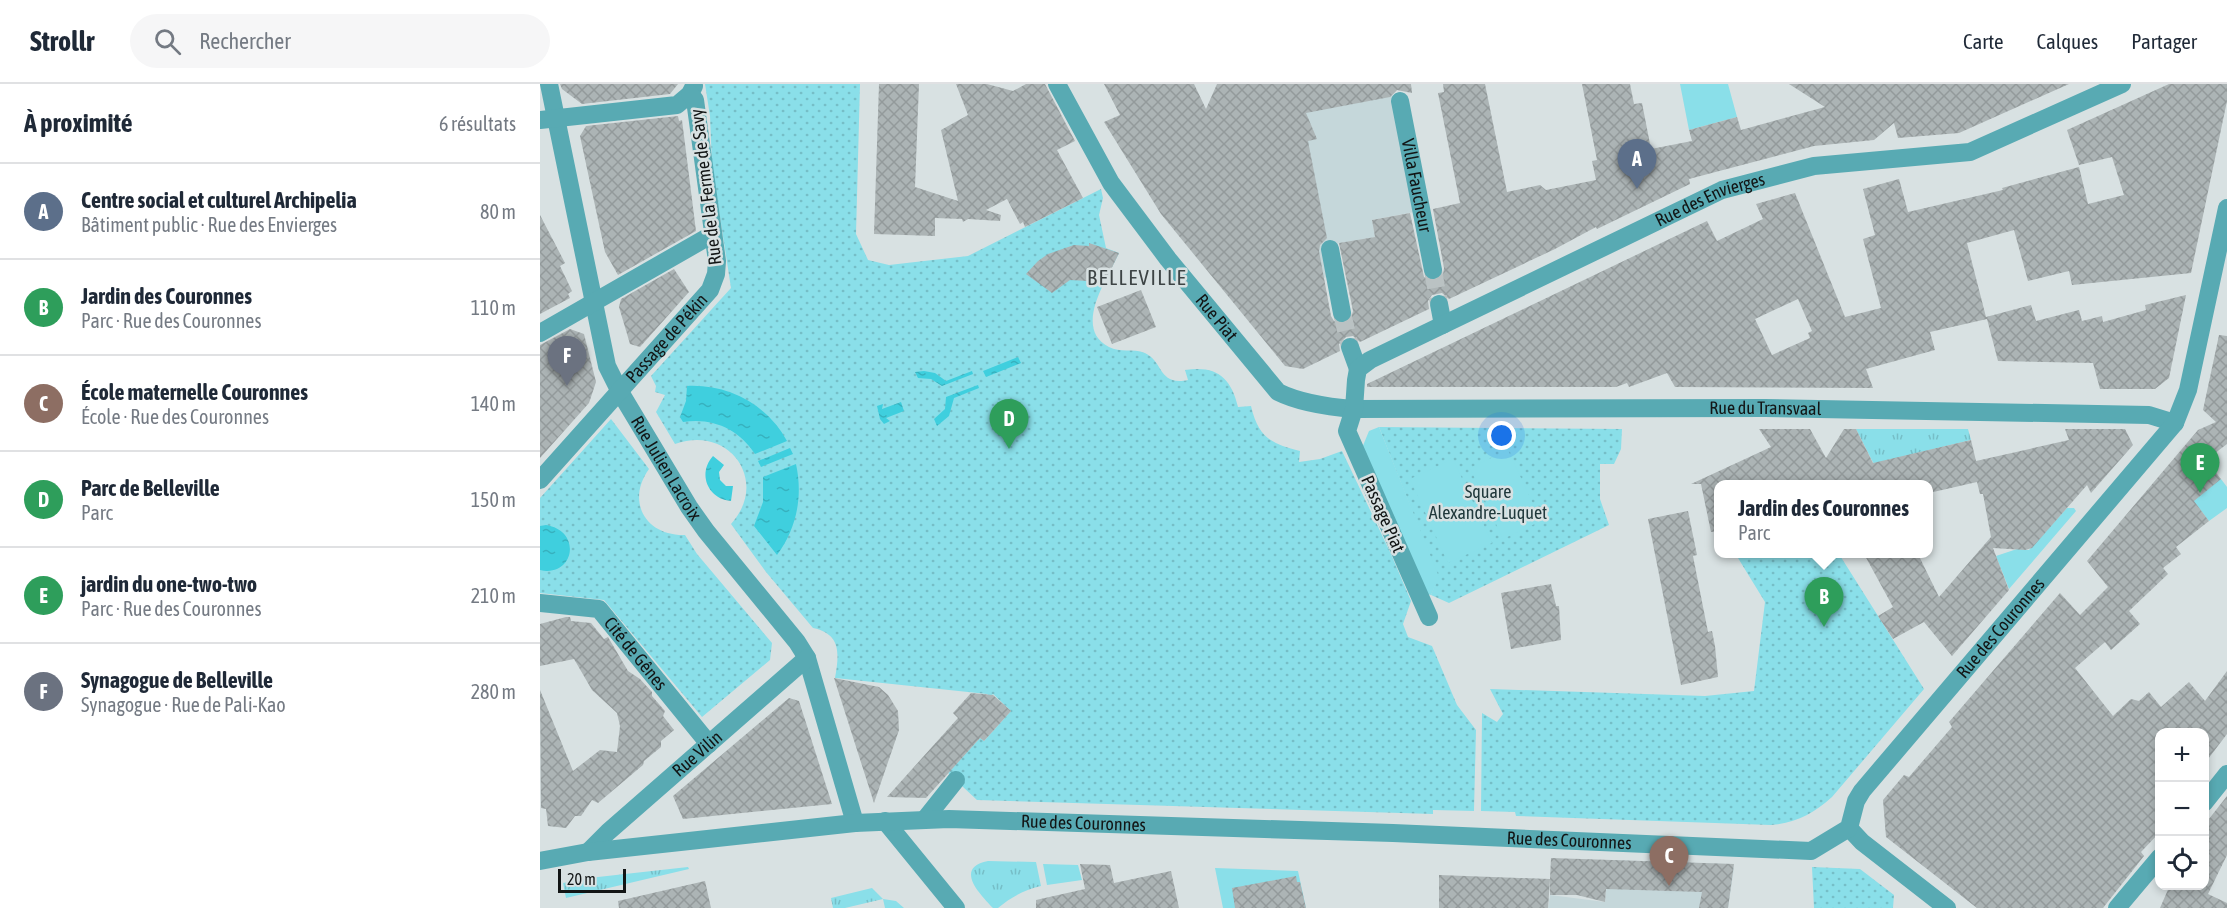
<!DOCTYPE html>
<html lang="fr">
<meta charset="utf-8">
<style>
body{margin:0;font-family:"Asap Condensed",sans-serif;background:#f6f6f7;color:#1f2937}
.controls{position:absolute;right:18px;bottom:18px;display:grid;overflow:hidden;border-radius:12px;box-shadow:0 3px 9px #0003}
.controls button{width:54px;height:54px;display:grid;place-items:center;padding:0;border:0;border-bottom:2px solid #e0e1e3;background:#fff;color:#1f2937;font:30px sans-serif}
.scale{position:absolute;left:18px;bottom:15px;width:68px;box-sizing:border-box;padding-left:6px;border:3px solid #121515;border-top:0;font-size:16px;line-height:21px;white-space:nowrap;color:#121515;-webkit-text-stroke:4px #d8e1e2;paint-order:stroke}
.you{position:absolute;left:962px;top:352px;width:21px;height:21px;margin:-15px;border:4px solid #fff;border-radius:50%;background:#1a73e8;box-shadow:0 0 0 9px #1a73e833}
.badge{display:grid;place-items:center;width:39px;height:39px;border-radius:50%;background:#db2777;color:#fff;font-size:20px;font-weight:700}
.pin{position:absolute;translate:-50% -50px;filter:drop-shadow(0 2px 3px #0008)}
.pin::after{content:'';position:absolute;top:32px;width:21px;height:18px;background:inherit;clip-path:polygon(0 0,100% 0,50% 100%)}
.popup{position:absolute;left:1174px;top:396px;width:219px;height:78px;box-sizing:border-box;display:grid;place-content:center;border-radius:12px;background:#fff;filter:drop-shadow(0 2px 4px #0005);font-size:20px;white-space:nowrap;color:#747a83}
.popup b{font-size:22px;color:#1f2937}
.popup::after{content:'';position:absolute;left:50%;top:100%;margin-left:-12px;border:12px solid transparent;border-top-color:#fff}
.list{margin:0;padding:0;list-style:none}
h2{display:flex;justify-content:space-between;align-items:center;height:78px;margin:0;padding:0 24px;font-size:26px}
h2 small{font-size:20px;font-weight:400;color:#747a83}
.list li{display:grid;grid-template-columns:39px 1fr auto;gap:18px;align-items:center;box-sizing:border-box;height:96px;padding:0 24px;border-top:2px solid #e0e1e3}
.list b{display:block;font-size:22px;white-space:nowrap}
.list p{margin:0;font-size:20px;white-space:nowrap;color:#747a83}
.list em{font-size:20px;font-style:normal;color:#747a83}
.icon{flex:none;width:33px;height:33px;fill:none;stroke:currentColor;stroke-width:2;stroke-linecap:round;stroke-linejoin:round}
.map{position:relative;flex:none;width:1687px;height:824px;overflow:hidden}
header{display:flex;align-items:center;gap:36px;box-sizing:border-box;height:84px;padding:0 30px;background:#fff;border-bottom:2px solid #e0e1e3}
header strong{font-size:28px}
nav{display:flex;gap:33px;margin-inline-start:auto;font-size:21px}
.search{width:420px;height:54px;background:#f6f6f7;display:flex;align-items:center;gap:15px;box-sizing:border-box;padding:0 21px;border-radius:33px;color:#747a83;font-size:22px}
main{display:flex}
aside{flex:1;background:#fff}
.map>svg:first-child{display:block}
</style>
<header>
<strong>Strollr</strong>
<div class="search"><svg class="icon" aria-label="search" viewBox="0 0 24 24"><circle cx="10" cy="10" r="6"/><path d="M15 15l6 6"/></svg>Rechercher</div>
<nav><a>Carte</a><a>Calques</a><a>Partager</a></nav>
</header>
<main>
<aside>
<h2>À proximité<small>6 résultats</small></h2>
<ul class="list">
<li><span class="badge" style="background:#5c6f8a">A</span><div><b>Centre social et culturel Archipelia</b><p>Bâtiment public · Rue des Envierges</p></div><em>80 m</em></li>
<li><span class="badge" style="background:#2e9e5b">B</span><div><b>Jardin des Couronnes</b><p>Parc · Rue des Couronnes</p></div><em>110 m</em></li>
<li><span class="badge" style="background:#8d6e63">C</span><div><b>École maternelle Couronnes</b><p>École · Rue des Couronnes</p></div><em>140 m</em></li>
<li><span class="badge" style="background:#2e9e5b">D</span><div><b>Parc de Belleville</b><p>Parc</p></div><em>150 m</em></li>
<li><span class="badge" style="background:#2e9e5b">E</span><div><b>jardin du one-two-two</b><p>Parc · Rue des Couronnes</p></div><em>210 m</em></li>
<li><span class="badge" style="background:#6b7280">F</span><div><b>Synagogue de Belleville</b><p>Synagogue · Rue de Pali-Kao</p></div><em>280 m</em></li>
</ul>
</aside>
<div class="map">
<svg width="1687" height="824" viewBox="0 0 1687 824">
<defs>
<pattern id="grass-tufts" width="24" height="20" patternUnits="userSpaceOnUse" patternTransform="scale(1.5)"><rect width="24" height="20" fill="#8adfe9"/><path d="M3 7l-1-3M5 7V3M7 7l1-3M15 17l-1-3M17 17v-4M19 17l1-3" fill="none" stroke="#76bec7"/></pattern>
<pattern id="park-dots" width="8" height="8" patternUnits="userSpaceOnUse" patternTransform="scale(1.5)"><rect width="8" height="8" fill="#8adfe9"/><path d="M2 2h.1M6 6h.1" fill="none" stroke="#76bec7" stroke-width="1.8" stroke-linecap="round"/></pattern>
<pattern id="water-ripples" width="26" height="14" patternUnits="userSpaceOnUse" patternTransform="scale(1.5)"><rect width="26" height="14" fill="#3fcfde"/><path d="M2 4q2-2 4 0t4 0M15 11q2-2 4 0t4 0" fill="none" stroke="#36b1be"/></pattern>
<pattern id="building-cross-hatch" width="8" height="8" patternUnits="userSpaceOnUse" patternTransform="scale(1.5)"><rect width="8" height="8" fill="#acb4b5"/><path d="M0 0l8 8M0 8l8-8" fill="none" stroke="#939a9b"/></pattern>
</defs>
<rect width="100%" height="100%" fill="#d8e1e2"/>
<path fill="#c5d7da" d="M702 0H850L874 128 832 136 835 153 795 160 788 193 745 202Z
M1069 776 1189 780 1194 784 1188 824H1008L1010 811 1065 818Z"/>
<path fill="url(#grass-tufts)" d="M1316 345H1428L1431 356 1344 377 1349 400H1344Z
M448 777 496 778 501 802C484 806 471 813 458 824H453C441 811 413 784 448 777Z
M148 783 149 785 26 814 23 799 49 794Z
M332 804 343 815 356 817 364 824H345L343 815 305 824H293L291 814Z"/>
<path fill="url(#park-dots)" d="M165 0H320L316 150 328 176 349 181 428 172 561 105 563 114 559 131 566 164 579 169C568 194 532 244 569 263 580 269 593 264 605 269 624 278 618 302 648 296L645 286C676 281 691 293 698 323L711 322C718 352 730 360 760 367L759 378 780 375 802 367 851 470 871 517 863 540 868 553 892 562 917 621 936 646 934 727 893 726V730L437 716 408 689 440 654 444 657 471 627 453 610 450 613 447 610 295 594C299 571 302 550 273 544L226 488 191 440C230 397 189 340 135 360L116 328 125 311 115 308 116 302 111 292 191 204 172 81 170 32Z
M71 335 109 385C86 417 105 452 145 451L157 470 232 559 230 576 162 633 64 516 0 509V414Z
M839 343 1082 345 1081 365 1074 380H1060V415L1069 441 909 519 891 511 898 493Z
M1262 470H1299L1384 605 1292 713C1273 730 1256 739 1231 741L976 732 975 728 941 727 942 629 957 638 963 630 950 605 1165 612 1214 607 1225 518 1198 474Z
M1272 783 1320 785 1354 811 1353 824H1274Z"/>
<path fill="#8adfe9" d="M1140 0H1188L1197 33 1149 46Z
M839 343 899 493 891 511 887 510 822 364 829 347Z
M968 366 1001 437 963 455 930 384Z
M913 375 952 459 908 479 870 395Z
M1681 395 1687 403V424L1669 437 1656 420 1637 421Z
M1527 424H1534L1536 427 1469 505 1456 472 1477 465 1489 466Z
M503 780 538 781 542 796 507 801Z
M675 784 758 787 766 824H683Z"/>
<path fill="url(#water-ripples)" d="M478 273 481 279 446 293 443 287Z
M384 287 395 289 406 297 432 287 433 290 402 302 391 295 378 294 375 288Z
M438 301 439 304 414 314 409 332 397 342 394 335 405 325 406 313Z
M147 302C188 300 227 320 247 357L215 370C199 345 172 333 143 338L140 333 146 317Z
M361 318 364 327 346 334 350 337 344 340 340 335 337 322 343 320 342 325Z
M250 364 253 370 221 383 218 377Z
M173 372 184 381 179 388 180 396 186 402H193L191 417C168 415 157 390 173 372Z
M256 380C263 412 257 444 237 471L214 442 223 418V393Z
M6 441C43 447 34 494 0 486V442Z"/>
<path fill="url(#building-cross-hatch)" fill-rule="evenodd" d="M20 0H138L130 10 42 20 22 5Z
M339 0H379L375 103 418 117 401 46 428 31 416 0H447L473 7 486 0H505L535 57 517 66 543 114 485 143 483 138 480 140 467 115 446 126 461 131 460 137 428 135 423 138 422 135 395 134V152L334 150Z
M564 0H654L666 25 677 0H871L872 9 857 6 850 13 766 29 777 55 768 57 787 154 780 161 779 167 791 232 794 237 803 240 810 237 813 227 799 159 835 153 832 136 870 129 884 193 895 197 903 190 904 184 893 125 920 119 898 9 904 8 903 0H945L967 108 1000 101 1006 106 1056 96 1052 77 1057 76 1042 0H1090L1094 20 1102 19 1111 65 1152 57 1149 46 1197 33 1201 46 1285 23 1249 0H1529L1419 49 1358 54 1354 39 1334 56 1274 62 1149 95 1150 100 1057 145 1056 143 1015 165 909 215 902 209 892 211 888 217 889 225 820 258 813 252 806 253 799 260 800 267 763 285 745 282 621 130 564 38 580 31Z
M1629 0H1687V17L1651 189 1532 201 1529 187 1488 197 1474 146 1427 159 1446 233 1491 221 1496 237 1539 226 1542 237 1562 232 1563 238 1606 226 1605 221 1646 211 1629 294 1615 305H1560L1553 279 1458 277 1447 235 1390 248 1395 266 1326 285 1333 304 1135 303 1127 289 1089 303 1087 299 1076 303H827V300L1167 137 1177 157 1223 135 1216 120 1255 109 1305 233 1341 224 1323 155 1335 151 1323 105 1359 95 1368 128 1463 106 1462 104 1539 83 1548 120 1584 111 1572 73 1539 81 1527 46ZM1258 215 1272 247 1268 249 1270 254 1232 271 1215 235Z
M138 32 139 37 142 36 156 147 78 191 65 168 40 52 46 42Z
M0 131 25 179 20 182 32 207 28 210 30 214 0 230Z
M549 159 579 169 565 198 530 196 512 209 486 190 498 177 508 170 534 161 549 162Z
M134 185 149 208 100 263 90 260 79 223 81 215Z
M601 206 616 243 572 260 557 223Z
M30 245 44 250 56 298 49 319 0 374V261Z
M1679 251 1687 252V360L1666 376 1681 395 1654 417 1669 437 1636 463 1641 470 1623 484 1628 490 1589 527 1600 540 1571 566 1565 558 1535 584 1573 632 1591 615 1599 617 1609 608 1621 623 1649 598 1665 617 1687 587V650L1665 679V648H1620V748L1601 768 1604 772 1563 824H1437L1346 753 1343 716 1364 691 1369 693 1412 643 1409 638 1520 509 1540 531 1568 503 1547 477 1658 346 1676 338 1663 326Z
M1219 345H1270L1286 374 1304 345H1316L1333 379 1431 356 1436 377 1529 356 1525 345H1585L1593 361 1551 409 1547 401 1492 464 1485 466 1453 464 1469 506 1412 572 1384 538 1353 555 1338 532 1353 523 1324 470H1378L1399 513 1451 453 1443 410H1440L1437 398 1389 409V400H1179V447L1171 448 1161 400H1151L1231 363Z
M1148 427 1157 471 1153 472 1168 548 1172 547 1175 562 1178 593 1141 601 1108 435Z
M1011 500 1016 522H1019L1021 556 971 565 961 509Z
M26 533H30L31 537 51 539 64 555 68 553 88 587 100 595 112 608V612L125 627 123 632 134 646 121 657V663L104 677 103 681 58 719 52 716 41 732H35L26 744 8 742 6 725 1 724 0 606 33 687 60 666 77 668 80 642 77 629 52 606 34 575 0 582V540Z
M294 594 339 603 348 611 358 627 359 646 334 719Z
M431 609 453 611 471 627 444 657 440 654 386 714 347 713 418 634 413 629Z
M249 614 259 617 292 720 143 735 133 712Z
M1687 712V771L1668 810 1687 819V824H1620L1630 801H1665V740Z
M1011 774 1194 780 1188 824H1159L1162 808 1066 805 1065 818 1037 811H1010V796L1008 824H899V791L1010 795Z
M540 780 570 781 574 799 631 787 639 824H496V816L545 805Z
M756 792 757 798H760L766 824H695L692 804Z
M165 797 171 824H79L78 817Z"/>
<g fill="none" stroke-linecap="round" stroke-linejoin="round">
<path stroke="#bac2c3" stroke-width="18" stroke-dasharray="18 9" stroke-linecap="butt" d="M893 186 899 220
M802 229 810 263"/>
<g stroke="#58aab3" stroke-width="18">
<path id="s1" d="M9 0 67 282 80 308 149 423 166 447 257 558 267 574 315 739"/>
<path id="s2" d="M517 0 571 99 628 175 738 308C760 319 789 323 814 325L1225 324 1609 331 1635 339"/>
<path id="s3" d="M860 17 893 186"/>
<path d="M0 36 137 21 150 10 154 2"/>
<path d="M790 165 802 229"/>
<path d="M899 220 903 241"/>
<path d="M0 249 173 150"/>
<path d="M810 263 818 285"/>
<path id="s4" d="M0 396 170 206 176 190 177 177 155 16 150 10"/>
<path id="s5" d="M0 519 59 525 169 660"/>
<path id="s6" d="M889 533 807 347 814 325 816 296 818 285 830 276 1182 106 1274 82 1430 68 1582 0"/>
<path d="M1664 719 1687 690"/>
<path d="M385 735 416 696"/>
<path d="M345 737 416 824"/>
<path d="M1309 744 1322 758 1407 824"/>
<path id="s7" d="M48 768 68 748 267 574"/>
<path id="s8" d="M0 777 48 768 315 739 409 735 853 749 1271 767 1309 744 1316 717 1322 707 1635 339 1648 306 1687 124"/>
<path d="M1577 824 1620 773"/>
</g>
</g>
<g text-anchor="middle" stroke-width="5" stroke-linejoin="round" paint-order="stroke">
<g font-size="18" fill="#121515" stroke="#d8e1e2">
<text dy="6" stroke="none"><textPath href="#s3" startOffset="86">Villa Faucheur</textPath></text>
<text transform="translate(166 103) rotate(-97)" y="6">Rue de la Ferme de Savy</text>
<text dy="6" stroke="none"><textPath href="#s6" startOffset="658">Rue des Envierges</textPath></text>
<text dy="6" stroke="none"><textPath href="#s2" startOffset="284">Rue Piat</textPath></text>
<text dy="6" stroke="none"><textPath href="#s4" startOffset="190">Passage de Pékin</textPath></text>
<text dy="6" stroke="none"><textPath href="#s2" startOffset="870">Rue du Transvaal</textPath></text>
<text dy="6" stroke="none"><textPath href="#s1" startOffset="406">Rue Julien Lacroix</textPath></text>
<text transform="translate(843 430) rotate(66)" y="6">Passage Piat</text>
<text dy="6" stroke="none"><textPath href="#s8" startOffset="1572">Rue des Couronnes</textPath></text>
<text dy="6" stroke="none"><textPath href="#s5" startOffset="117">Cité de Gênes</textPath></text>
<text dy="6" stroke="none"><textPath href="#s7" startOffset="147">Rue Vilin</textPath></text>
<text dy="6" stroke="none"><textPath href="#s8" startOffset="546">Rue des Couronnes</textPath></text>
<text dy="6" stroke="none"><textPath href="#s8" startOffset="1032">Rue des Couronnes</textPath></text>
</g>
<g font-size="18" fill="#21393c" stroke="#d8e1e2">
<text x="948" y="414">Square<tspan x="948" dy="21">Alexandre-Luquet</tspan></text>
</g>
<g font-size="21" letter-spacing="1.5" fill="#3d4445" stroke="#d8e1e2">
<text x="597" y="201">BELLEVILLE</text>
</g>
</g>
</svg>
<div class="controls">
<button>+</button>
<button>−</button>
<button><svg class="icon" aria-label="locate" viewBox="0 0 24 24"><circle cx="12" cy="12" r="6"/><path d="M12 2v4M12 18v4M2 12h4M18 12h4"/></svg></button>
</div>
<div class="scale">20 m</div>
<div class="you"></div>
<div class="pin badge" style="left:1097px;top:105px;background:#5c6f8a">A</div>
<div class="pin badge" style="left:1284px;top:543px;background:#2e9e5b">B</div>
<div class="popup"><b>Jardin des Couronnes</b>Parc</div>
<div class="pin badge" style="left:1129px;top:802px;background:#8d6e63">C</div>
<div class="pin badge" style="left:469px;top:365px;background:#2e9e5b">D</div>
<div class="pin badge" style="left:1660px;top:409px;background:#2e9e5b">E</div>
<div class="pin badge" style="left:27px;top:302px;background:#6b7280">F</div>
</div>
</main>
